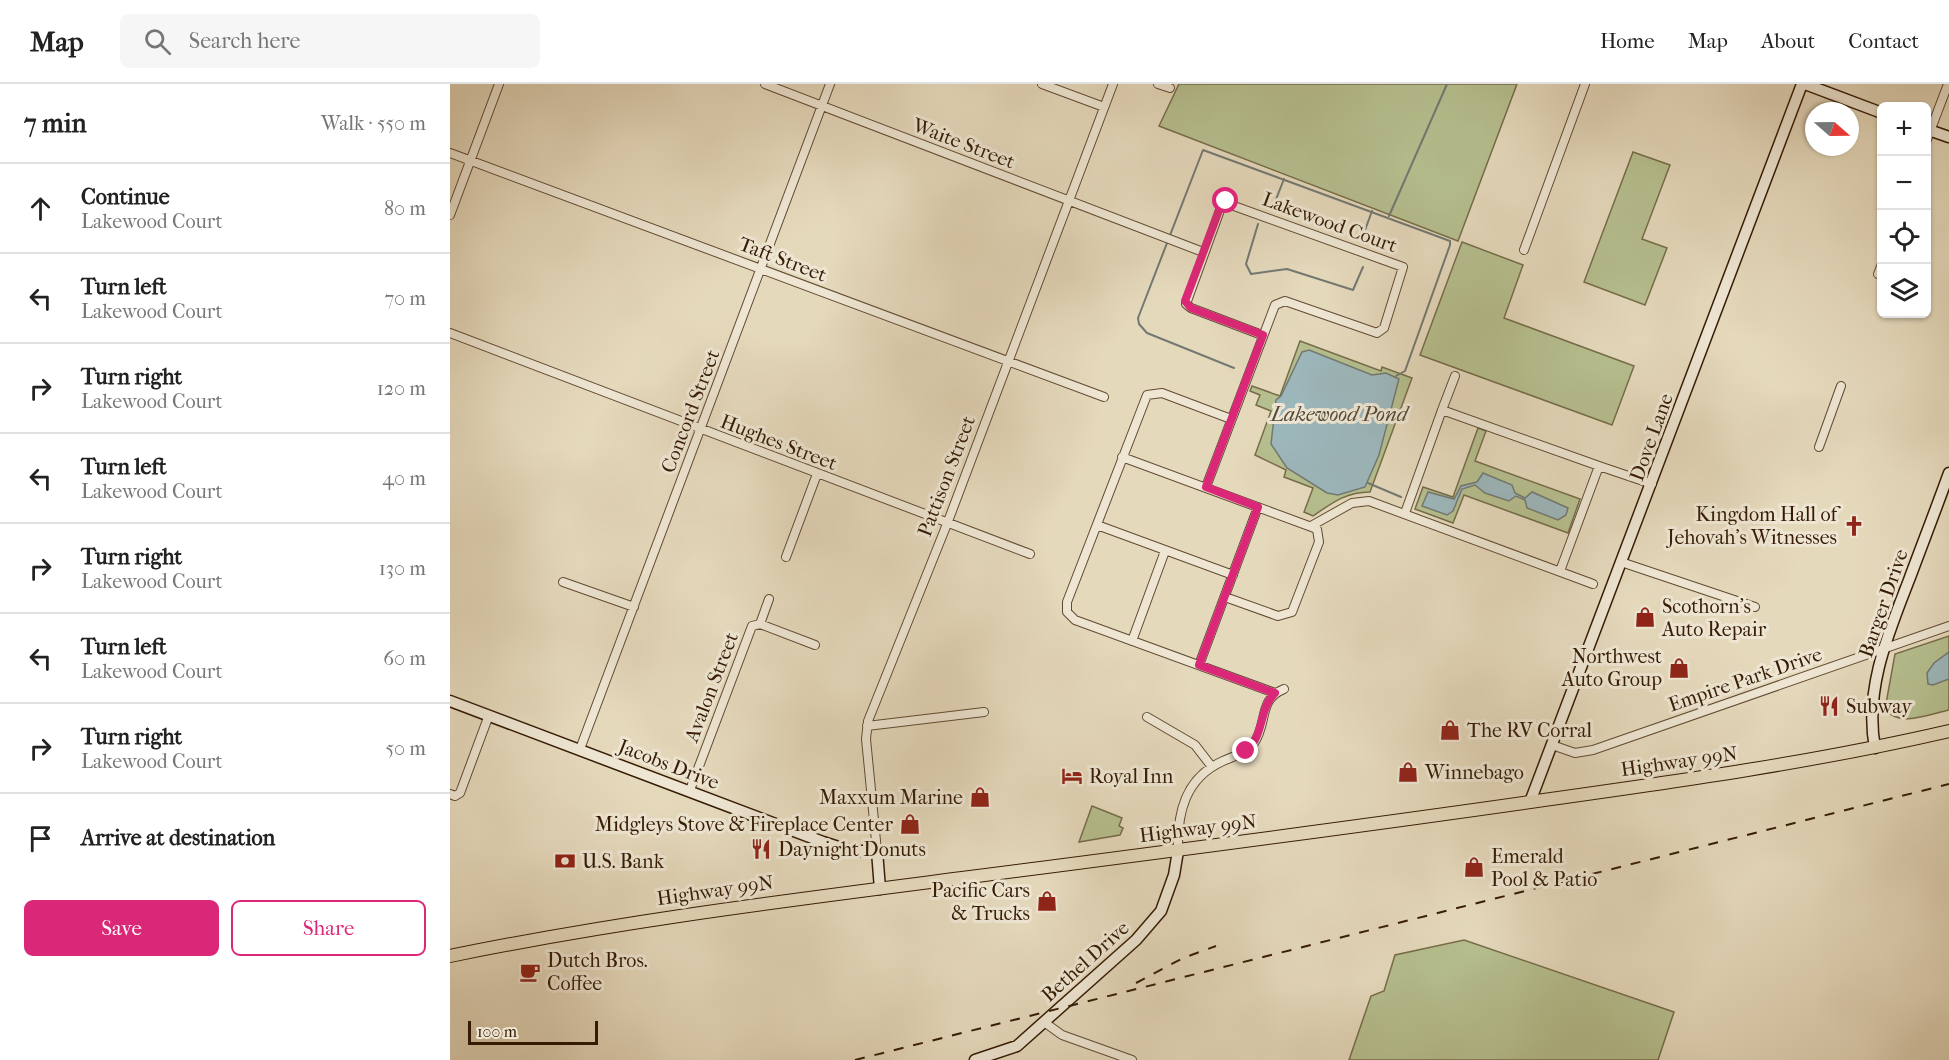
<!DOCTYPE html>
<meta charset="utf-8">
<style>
body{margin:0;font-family:"IM FELL French Canon",serif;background:#f6f6f6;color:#222}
.controls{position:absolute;right:18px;top:18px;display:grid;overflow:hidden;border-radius:9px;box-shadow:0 2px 4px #0004}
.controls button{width:54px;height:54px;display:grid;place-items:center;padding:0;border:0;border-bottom:2px solid #e0e0e0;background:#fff;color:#222;font:30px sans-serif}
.compass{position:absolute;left:1355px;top:18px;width:54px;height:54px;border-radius:50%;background:#fff;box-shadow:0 2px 4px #0004;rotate:110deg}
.scale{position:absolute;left:18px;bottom:15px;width:130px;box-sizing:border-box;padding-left:6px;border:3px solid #351b04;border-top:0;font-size:16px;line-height:21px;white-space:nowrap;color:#351b04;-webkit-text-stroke:4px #eee6d3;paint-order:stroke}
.stop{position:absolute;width:18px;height:18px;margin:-14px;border:4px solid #db2777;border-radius:50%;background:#fff}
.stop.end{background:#db2777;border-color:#fff;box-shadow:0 2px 6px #0008}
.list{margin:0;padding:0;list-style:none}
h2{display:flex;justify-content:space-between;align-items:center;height:78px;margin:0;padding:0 24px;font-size:26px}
h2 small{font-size:20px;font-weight:400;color:#767676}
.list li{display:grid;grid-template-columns:39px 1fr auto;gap:18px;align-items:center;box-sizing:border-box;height:90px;padding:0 24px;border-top:2px solid #e0e0e0}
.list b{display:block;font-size:22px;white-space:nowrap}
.list p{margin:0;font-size:20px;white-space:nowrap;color:#767676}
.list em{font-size:20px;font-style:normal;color:#767676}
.actions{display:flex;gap:12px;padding:18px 24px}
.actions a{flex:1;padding:14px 0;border:2px solid #db2777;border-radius:9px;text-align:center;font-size:21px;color:#db2777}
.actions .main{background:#db2777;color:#fff}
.icon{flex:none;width:33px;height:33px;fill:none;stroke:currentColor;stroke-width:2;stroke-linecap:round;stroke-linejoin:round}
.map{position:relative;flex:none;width:1499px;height:976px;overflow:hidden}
header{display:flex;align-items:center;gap:36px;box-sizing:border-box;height:84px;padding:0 30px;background:#fff;border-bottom:2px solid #e0e0e0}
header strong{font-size:28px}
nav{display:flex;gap:33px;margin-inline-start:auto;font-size:21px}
.search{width:420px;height:54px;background:#f6f6f6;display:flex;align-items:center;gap:15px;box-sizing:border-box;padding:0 21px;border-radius:9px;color:#767676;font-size:22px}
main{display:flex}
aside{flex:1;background:#fff}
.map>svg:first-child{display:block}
</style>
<header>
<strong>Map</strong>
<div class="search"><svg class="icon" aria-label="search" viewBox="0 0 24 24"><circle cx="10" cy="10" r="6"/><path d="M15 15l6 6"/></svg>Search here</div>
<nav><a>Home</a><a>Map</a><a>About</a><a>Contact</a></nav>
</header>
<main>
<aside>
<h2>7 min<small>Walk · 550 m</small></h2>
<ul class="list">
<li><svg class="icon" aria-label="ahead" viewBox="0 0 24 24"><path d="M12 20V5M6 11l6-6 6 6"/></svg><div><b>Continue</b><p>Lakewood Court</p></div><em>80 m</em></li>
<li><svg class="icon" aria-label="left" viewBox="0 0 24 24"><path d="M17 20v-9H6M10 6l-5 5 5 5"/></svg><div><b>Turn left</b><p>Lakewood Court</p></div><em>70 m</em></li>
<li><svg class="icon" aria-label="right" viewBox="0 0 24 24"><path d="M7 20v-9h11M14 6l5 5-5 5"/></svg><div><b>Turn right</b><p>Lakewood Court</p></div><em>120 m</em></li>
<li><svg class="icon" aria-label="left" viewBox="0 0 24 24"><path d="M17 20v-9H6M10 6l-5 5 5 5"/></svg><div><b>Turn left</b><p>Lakewood Court</p></div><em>40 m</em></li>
<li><svg class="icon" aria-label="right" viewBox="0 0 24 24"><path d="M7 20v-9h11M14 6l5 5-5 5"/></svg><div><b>Turn right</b><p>Lakewood Court</p></div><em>130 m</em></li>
<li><svg class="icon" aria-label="left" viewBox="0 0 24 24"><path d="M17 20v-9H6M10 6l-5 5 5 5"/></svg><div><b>Turn left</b><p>Lakewood Court</p></div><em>60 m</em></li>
<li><svg class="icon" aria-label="right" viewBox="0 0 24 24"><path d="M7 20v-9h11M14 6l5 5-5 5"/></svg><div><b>Turn right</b><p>Lakewood Court</p></div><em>50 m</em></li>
<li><svg class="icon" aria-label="arrive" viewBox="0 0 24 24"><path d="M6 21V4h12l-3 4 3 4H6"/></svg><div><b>Arrive at destination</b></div></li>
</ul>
<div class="actions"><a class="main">Save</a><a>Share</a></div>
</aside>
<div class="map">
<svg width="1499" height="976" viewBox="0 0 1499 976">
<rect width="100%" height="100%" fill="#e5d9bc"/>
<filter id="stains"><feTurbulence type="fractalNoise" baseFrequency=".00333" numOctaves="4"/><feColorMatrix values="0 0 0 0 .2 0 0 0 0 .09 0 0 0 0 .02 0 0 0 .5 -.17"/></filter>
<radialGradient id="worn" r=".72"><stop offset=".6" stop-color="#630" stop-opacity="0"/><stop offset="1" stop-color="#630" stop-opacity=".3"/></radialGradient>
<path fill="#b6bf8f" stroke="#766d4a" stroke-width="1.5" d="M729 0H1067L1008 157 709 42Z
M1183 68 1220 81 1192 155 1217 164 1195 221 1134 198Z
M1012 158 1073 181 1054 234 1184 282 1162 341 970 271Z
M850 257 931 287 932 283 962 294 920 408C896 408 882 419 863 432L854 428 863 404 834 393 836 386 805 371 821 327 806 321 810 311 800 307 802 302 830 312Z
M1028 344 1036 347 1025 377 1130 415 1118 449 1014 411 1003 439 965 425 973 403 1003 413Z
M1499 552V626C1480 630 1449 644 1435 625L1445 570Z
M642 722 672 734 669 742 673 744 670 751 629 758Z
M1014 856 1224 928 1208 976H899L921 912 934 907 945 871Z"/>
<path fill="#9cb7bc" stroke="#737972" stroke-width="1.5" d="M859 266 922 291 936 289 949 295 929 371 915 403 888 411 877 409 837 384 821 360 826 316 831 312 852 268Z
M1033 389 1062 401 1065 409 1075 414 1082 408 1118 424 1116 431 1108 436 1077 424 1075 416 1066 412 1059 417 1035 409 1025 401 1012 405 1003 427 997 431 972 422 978 408 1004 415 1011 402 1027 398Z
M1499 568V595L1483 601 1478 600 1477 589 1484 579Z"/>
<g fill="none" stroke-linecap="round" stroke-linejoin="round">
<path stroke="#737972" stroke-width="2" d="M823 123 834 95
M939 132 997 0
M808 140 796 180 801 190 837 185 903 206 913 183
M911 157 922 127
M784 284 697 249 689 240 688 234 753 66 1000 157V161L955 287 946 292
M918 399 951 413"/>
<g stroke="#614a32" stroke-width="10">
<path id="street" d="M315 0 753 168
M592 0 654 23
M708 0 720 4
M1476 58 1498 0
M0 69 654 313
M0 131 49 0
M1074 166 1135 0
M1428 190 1432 180
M0 249 580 470
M992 326 1005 292
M781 335 712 309 697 311 617 518V528L625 536 825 609
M1369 363 1391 302
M672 373 867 445 869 458 842 528 828 532 775 513
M1149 382 1202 400
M756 403 825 221 835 217 927 249 934 244 953 183 773 118 736 220 741 224 812 251
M955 429 992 326 1149 382 1110 487
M647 441 783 491
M861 442 902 419 919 417 1143 500
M336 473 367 390
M1171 478 1305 523
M113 498 184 523
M310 540 319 515
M682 557 715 467
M749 581 808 423
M697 633 745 661 762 683
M417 642 534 628
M1102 661 1125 669 1143 666 1499 542
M130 665 380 0
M240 706 302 542 310 540 365 561
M0 710 5 712 10 709 39 631
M427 767 416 655 418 637 497 440 663 0
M728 767C727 729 735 694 773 677 784 672 797 669 804 659 818 639 808 615 834 605
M594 938 612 951 682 976"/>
</g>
<g stroke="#351b04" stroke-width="13">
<path id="secondary" d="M1355 0 1432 29
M1476 45 1499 53
M0 617 373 758 401 767H427L430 805
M1425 664C1414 606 1438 550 1459 496 1472 461 1486 425 1499 389
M1080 718 1352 0
M525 976 567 962 686 856 711 827 724 791 728 767"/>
</g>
<g stroke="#351b04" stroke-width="14">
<path id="primary" d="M0 872C170 837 341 816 512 794 706 769 900 744 1094 716 1230 697 1365 678 1499 647"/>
</g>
<use href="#street" stroke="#eee6d3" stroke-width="8"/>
<use href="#secondary" stroke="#eee6d3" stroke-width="10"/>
<use href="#primary" stroke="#e5d9bc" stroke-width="12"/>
<path stroke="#351b04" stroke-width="2" stroke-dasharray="10 10" stroke-linecap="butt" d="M686 899 733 874 766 862
M405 976 1499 700"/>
</g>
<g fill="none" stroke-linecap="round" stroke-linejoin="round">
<path stroke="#db2777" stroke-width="8" d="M776 117 771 121 735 217 741 224 813 251 756 403 808 423 749 581 825 609C808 626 815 651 796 667"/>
</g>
<defs>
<g id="church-bare" transform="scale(1.62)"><path d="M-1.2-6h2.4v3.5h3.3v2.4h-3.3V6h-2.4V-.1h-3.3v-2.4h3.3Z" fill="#8f2418" stroke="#eee6d3" stroke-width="2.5" paint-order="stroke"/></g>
<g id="shop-bare" transform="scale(1.62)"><path d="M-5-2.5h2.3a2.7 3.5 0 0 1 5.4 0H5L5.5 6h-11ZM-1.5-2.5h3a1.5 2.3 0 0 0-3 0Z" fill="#8f2418" stroke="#eee6d3" stroke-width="2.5" paint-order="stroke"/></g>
<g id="restaurant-bare" transform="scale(1.62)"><path d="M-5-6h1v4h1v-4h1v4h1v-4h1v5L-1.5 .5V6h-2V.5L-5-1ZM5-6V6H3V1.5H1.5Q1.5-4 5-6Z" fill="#8f2418" stroke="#eee6d3" stroke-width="2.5" paint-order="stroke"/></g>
<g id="hotel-bare" transform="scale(1.62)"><path d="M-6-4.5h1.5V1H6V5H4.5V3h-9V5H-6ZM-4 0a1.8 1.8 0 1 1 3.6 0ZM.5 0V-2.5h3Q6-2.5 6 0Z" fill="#8f2418" stroke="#eee6d3" stroke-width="2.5" paint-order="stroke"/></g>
<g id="bank-bare" transform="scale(1.62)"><path d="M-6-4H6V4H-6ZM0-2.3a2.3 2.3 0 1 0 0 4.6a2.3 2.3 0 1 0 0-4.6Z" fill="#8f2418" stroke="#eee6d3" stroke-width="2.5" paint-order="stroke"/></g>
<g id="cafe-bare" transform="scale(1.62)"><path d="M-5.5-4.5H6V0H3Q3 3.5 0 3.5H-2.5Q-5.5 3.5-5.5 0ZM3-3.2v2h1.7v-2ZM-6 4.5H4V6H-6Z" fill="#8f2418" stroke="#eee6d3" stroke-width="2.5" paint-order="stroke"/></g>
</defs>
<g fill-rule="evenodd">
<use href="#church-bare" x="1404" y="442"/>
<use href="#shop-bare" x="1195" y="533"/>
<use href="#shop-bare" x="1229" y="584"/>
<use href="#restaurant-bare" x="1379" y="622"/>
<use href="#shop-bare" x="1000" y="646"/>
<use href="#shop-bare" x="958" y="688"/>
<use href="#hotel-bare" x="622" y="692"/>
<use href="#shop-bare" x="530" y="713"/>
<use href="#shop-bare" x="460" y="740"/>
<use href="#restaurant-bare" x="311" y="765"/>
<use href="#bank-bare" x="115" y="777"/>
<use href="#shop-bare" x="1024" y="783"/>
<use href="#shop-bare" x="597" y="817"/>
<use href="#cafe-bare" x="80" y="888"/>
</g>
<g text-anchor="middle" stroke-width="6" stroke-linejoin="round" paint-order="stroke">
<g font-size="20" fill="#351b04" stroke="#eee6d3">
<text transform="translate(514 59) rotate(21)" y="7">Waite Street</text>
<text transform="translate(880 138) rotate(20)" y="7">Lakewood Court</text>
<text transform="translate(333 175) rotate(21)" y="7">Taft Street</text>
<text transform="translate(240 327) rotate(-69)" y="7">Concord Street</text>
<text transform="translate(1201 353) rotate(-70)" y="7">Dove Lane</text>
<text transform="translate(329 358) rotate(21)" y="7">Hughes Street</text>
<text transform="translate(496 392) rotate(-69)" y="7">Pattison Street</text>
<text transform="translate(1433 519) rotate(-71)" y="7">Barger Drive</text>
<text transform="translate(1295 595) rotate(-19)" y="7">Empire Park Drive</text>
<text transform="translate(261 603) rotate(-69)" y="7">Avalon Street</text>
<text transform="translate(1229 677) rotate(-8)" y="7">Highway 99N</text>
<text transform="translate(219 680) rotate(21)" y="7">Jacobs Drive</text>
<text transform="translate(748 744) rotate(-7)" y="7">Highway 99N</text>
<text transform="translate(265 806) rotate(-8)" y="7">Highway 99N</text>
<text transform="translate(635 877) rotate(-42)" y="7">Bethel Drive</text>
</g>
<g font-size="20" fill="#351b04" stroke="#eee6d3" text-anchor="start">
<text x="1387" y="437" text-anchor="end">Kingdom Hall of<tspan x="1387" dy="23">Jehovah's Witnesses</tspan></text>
<text x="1212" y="529">Scothorn's<tspan x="1212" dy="23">Auto Repair</tspan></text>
<text x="1212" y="579" text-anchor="end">Northwest<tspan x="1212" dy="23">Auto Group</tspan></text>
<text x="1396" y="629">Subway</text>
<text x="1017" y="653">The RV Corral</text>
<text x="975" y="695">Winnebago</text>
<text x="639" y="699">Royal Inn</text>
<text x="513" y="720" text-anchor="end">Maxxum Marine</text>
<text x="443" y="747" text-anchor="end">Midgleys Stove &amp; Fireplace Center</text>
<text x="328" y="772">Daynight Donuts</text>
<text x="1041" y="779">Emerald<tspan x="1041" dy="23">Pool &amp; Patio</tspan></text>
<text x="132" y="784">U.S. Bank</text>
<text x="580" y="813" text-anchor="end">Pacific Cars<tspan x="580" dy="23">&amp; Trucks</tspan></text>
<text x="97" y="883">Dutch Bros.<tspan x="97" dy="23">Coffee</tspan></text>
</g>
<g font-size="21" font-style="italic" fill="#544a3b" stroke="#eee6d3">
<text x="889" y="337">Lakewood Pond</text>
</g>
</g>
<rect width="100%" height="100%" filter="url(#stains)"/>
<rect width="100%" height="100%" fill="url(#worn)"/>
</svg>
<div class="controls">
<button>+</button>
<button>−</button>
<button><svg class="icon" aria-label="locate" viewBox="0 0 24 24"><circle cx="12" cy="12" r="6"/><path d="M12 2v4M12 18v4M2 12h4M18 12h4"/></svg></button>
<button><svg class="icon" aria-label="layers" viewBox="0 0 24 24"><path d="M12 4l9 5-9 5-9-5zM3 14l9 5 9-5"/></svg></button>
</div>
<svg class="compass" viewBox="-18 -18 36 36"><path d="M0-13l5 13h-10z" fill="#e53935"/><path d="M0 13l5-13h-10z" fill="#767676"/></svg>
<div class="scale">100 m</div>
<div class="stop" style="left:776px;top:117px"></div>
<div class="stop end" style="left:796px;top:667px"></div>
</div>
</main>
